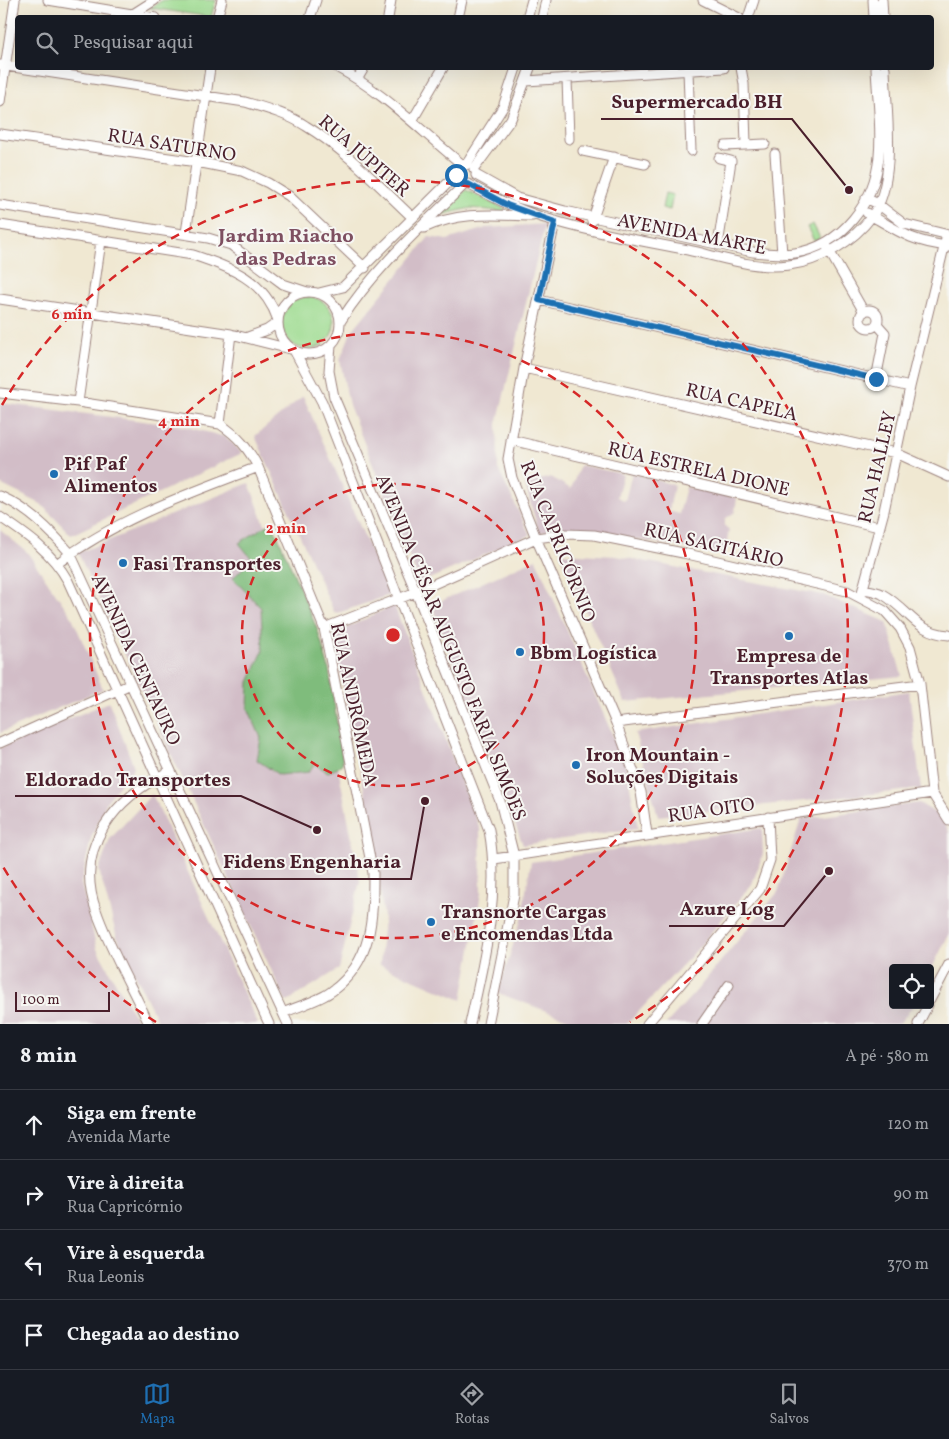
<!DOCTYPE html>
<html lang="pt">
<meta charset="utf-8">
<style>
body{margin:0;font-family:Vollkorn,serif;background:#20242c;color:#f1f3f6}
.controls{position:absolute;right:15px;bottom:15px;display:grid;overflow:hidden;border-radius:5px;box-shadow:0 5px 20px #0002}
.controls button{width:45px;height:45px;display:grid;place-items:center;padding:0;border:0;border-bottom:1px solid #363941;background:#171b24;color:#f1f3f6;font:25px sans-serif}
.scale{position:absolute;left:15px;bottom:12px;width:95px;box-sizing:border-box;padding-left:5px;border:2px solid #4a1f2b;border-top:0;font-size:14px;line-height:18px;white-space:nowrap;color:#4a1f2b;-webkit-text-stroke:4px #f6f6f2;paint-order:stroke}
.stop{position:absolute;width:15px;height:15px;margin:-11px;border:4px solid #1f6fb2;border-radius:50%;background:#fff}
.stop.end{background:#1f6fb2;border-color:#fff;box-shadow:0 1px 5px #0008}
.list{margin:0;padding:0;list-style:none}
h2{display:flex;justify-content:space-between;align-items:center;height:65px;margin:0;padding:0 20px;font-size:21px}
h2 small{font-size:16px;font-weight:400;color:#9ea1a6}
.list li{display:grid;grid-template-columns:32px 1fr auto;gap:15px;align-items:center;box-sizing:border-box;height:70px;padding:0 20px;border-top:1px solid #363941}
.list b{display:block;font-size:19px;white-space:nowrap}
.list p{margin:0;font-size:16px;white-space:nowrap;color:#9ea1a6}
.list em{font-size:16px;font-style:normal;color:#9ea1a6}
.icon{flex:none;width:28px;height:28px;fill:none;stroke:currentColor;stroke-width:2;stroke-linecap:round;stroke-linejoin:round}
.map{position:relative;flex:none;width:949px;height:1024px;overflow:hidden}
.search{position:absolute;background:#171b24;box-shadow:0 5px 20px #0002;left:15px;right:15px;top:15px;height:55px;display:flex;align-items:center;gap:12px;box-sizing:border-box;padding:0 18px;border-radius:5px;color:#9ea1a6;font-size:19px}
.sheet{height:345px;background:#171b24}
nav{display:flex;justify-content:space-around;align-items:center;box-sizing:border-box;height:70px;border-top:1px solid #363941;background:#171b24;font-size:14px;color:#9ea1a6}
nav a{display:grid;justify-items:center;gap:2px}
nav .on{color:#1f6fb2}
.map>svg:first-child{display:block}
</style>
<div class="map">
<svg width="949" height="1024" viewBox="0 0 949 1024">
<rect width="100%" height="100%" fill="#f6f6f2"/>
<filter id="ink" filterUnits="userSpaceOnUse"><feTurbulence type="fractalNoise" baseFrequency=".02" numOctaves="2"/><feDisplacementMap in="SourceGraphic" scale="10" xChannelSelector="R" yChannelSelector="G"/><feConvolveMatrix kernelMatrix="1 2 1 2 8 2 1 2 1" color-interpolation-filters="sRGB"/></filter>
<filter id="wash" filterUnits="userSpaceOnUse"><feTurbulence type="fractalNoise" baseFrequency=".0096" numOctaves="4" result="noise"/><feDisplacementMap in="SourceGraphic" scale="20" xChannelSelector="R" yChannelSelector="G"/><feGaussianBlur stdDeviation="1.12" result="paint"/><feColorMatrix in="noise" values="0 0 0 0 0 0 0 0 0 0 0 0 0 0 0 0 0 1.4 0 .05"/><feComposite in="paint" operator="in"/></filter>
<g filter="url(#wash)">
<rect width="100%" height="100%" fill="#f0e8d2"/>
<path fill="#d2bdc7" d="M545 224 497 424 498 469 530 535 420 583 349 405 340 360 351 332 429 237 447 240 486 228Z
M303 396 390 595 335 614 255 436Z
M0 403 183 426 226 437 242 453 71 535 41 504 0 484Z
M580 465 623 474 617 497 625 501 632 473 674 485 669 511 679 514 686 487 737 498 735 512 725 519V526L729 530 725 554 564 528 539 533 525 484 551 477 571 489Z
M249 483 318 663 360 881 339 969 286 1002 78 553Z
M0 530 27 552 72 617 103 689 0 733Z
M560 553 616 556 823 595 887 622 902 676 625 702Z
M536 559 626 766 638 828 523 845 432 605Z
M394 605 480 829 481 893 462 1000 380 965 384 917 370 818 332 635Z
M909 691 921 789 658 816 635 733Z
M109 702 134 767 107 801 91 838 81 883 97 949 139 1024H0V748Z
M152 794 258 1024H159L117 937 99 870 110 839Z
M919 803 942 817 949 832V934L930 972V968H893V1005H914L899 1024H666L697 990 778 892 801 819Z
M762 828 763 854 752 884 693 954 627 1024H581L498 993 521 920 531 862Z"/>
<path fill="#9fdc91" stroke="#747e5e" d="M163 0H216L211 17 150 8Z
M466 190 513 213 471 208 440 215Z
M665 193 673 195 670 210 662 208Z
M813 224 820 238 814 241 807 227Z
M282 323a26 26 0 1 1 52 0a26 26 0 1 1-52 0Z"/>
<path fill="#7fbc7b" stroke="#646e53" d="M272 522 318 631 329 669 343 762 338 768 328 772 314 764 309 772 279 775 257 760 261 738 248 708 249 682 263 651 261 608 233 578 252 559 239 543Z"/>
</g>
<g filter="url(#ink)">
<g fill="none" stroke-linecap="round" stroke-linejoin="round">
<g stroke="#9d847e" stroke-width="11">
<path id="minor" d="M48 0 156 18
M703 0 739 18
M873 0 874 18
M882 0 883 18
M133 14 155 0
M217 18 222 0
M310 18 316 0
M388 18 391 0
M458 18 462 0
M527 18 532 0
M542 18 546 0
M748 18 754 0
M0 65 245 102C265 108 288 114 306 126 346 150 379 186 413 218
M338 68C385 93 422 132 463 165
M741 68 744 84 746 144
M688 71 691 151
M358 78 364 68
M567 79 569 139
M526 81 724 68
M0 102 15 0
M412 121 443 68
M0 134 197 162 242 171 268 183 289 196 365 268
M725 146 765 144
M583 151 645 164
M775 154 782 254
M466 165 503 107 516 68
M474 169 511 119 530 68
M476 175 517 198 565 211 753 252C767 253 781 255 795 253 842 246 875 202 879 156 882 127 877 96 876 68
M468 184C496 199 524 213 555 221 598 234 644 241 688 250 720 257 757 270 789 265 820 261 853 242 872 216 898 181 886 109 885 68
M866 198 878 204 904 224 949 235
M0 205 208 238 231 245 283 284 307 292
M867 213C898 231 911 242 949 246
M592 221 614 157
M555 222 524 368 508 459 512 478 536 538 616 723 641 792 647 834
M0 225 193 255C231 268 264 279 278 320
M424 228C460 211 493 215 532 216
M186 233 210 68
M718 245 731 161 719 158
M827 247 864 312
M278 323a31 31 0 1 1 62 0a31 31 0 1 1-62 0Z
M319 293 343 287 456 175
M0 299 231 334 290 349
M539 300 910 387
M860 319a9 9 0 1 1 18 0a9 9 0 1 1-18 0Z
M340 322C373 270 421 227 465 184
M248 337 267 330 277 323
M331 345 329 371 334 397 416 592 500 801 514 856V895L488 1024
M295 352 322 402 489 830C501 896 484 960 470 1024
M524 368 896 453 949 477
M876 379 885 333 877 324
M0 393 78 402 220 424C238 436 248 448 258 467L324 628 373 873C373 919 373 961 332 991 319 1001 298 1006 283 1013
M78 402 101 241
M220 424 231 334
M511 440 879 527
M0 496C29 509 50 530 70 553L288 1024
M0 517C27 535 52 552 68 581L269 1024
M58 563C118 518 188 494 258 467
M863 589C869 590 877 591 882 594 908 608 915 633 949 635
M861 596 884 511 910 387 947 235
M324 628 416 592 536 538 566 534 594 535 683 553 847 591 885 611 900 628 910 647 920 684 932 793 949 820
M616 723 920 684
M0 743 131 684
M494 859 932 793
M930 1000 949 964
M149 1024C132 987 109 948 96 910 73 846 116 797 170 771
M647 1024 760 889 770 860 768 817
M702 1024 729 985
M918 1024 928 1005"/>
</g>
<use href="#minor" stroke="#fff" stroke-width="9"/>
</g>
</g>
<g fill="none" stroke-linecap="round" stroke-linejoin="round" filter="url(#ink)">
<path stroke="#1f6fb2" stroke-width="6" d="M456 175 462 183 468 184 507 205 555 222 539 300 876 379"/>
</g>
<g fill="none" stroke="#d62828" stroke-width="2.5" stroke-dasharray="9 6">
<circle cx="393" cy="635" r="151"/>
<circle cx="393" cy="635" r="303"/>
<path d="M156 1022A454 454 0 0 1 2 865M2 405A454 454 0 1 1 630 1022"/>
</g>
<g fill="#1f6fb2" stroke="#f6f6f2" stroke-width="2">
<circle cx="54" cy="474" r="5"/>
<circle cx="123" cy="563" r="5"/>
<circle cx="789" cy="636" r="5"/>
<circle cx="520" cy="652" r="5"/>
<circle cx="576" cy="765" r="5"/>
<circle cx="431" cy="922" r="5"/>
</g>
<g text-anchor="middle" stroke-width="4" stroke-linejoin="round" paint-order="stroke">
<g font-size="19" fill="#4a1f2b" stroke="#f6f6f2">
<text transform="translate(172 144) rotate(9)" y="7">RUA SATURNO</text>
<text transform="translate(365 155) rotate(41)" y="7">RUA JÚPITER</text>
<text transform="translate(692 233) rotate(11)" y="7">AVENIDA MARTE</text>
<text transform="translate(742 401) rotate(13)" y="7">RUA CAPELA</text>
<text transform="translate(876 467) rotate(-77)" y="7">RUA HALLEY</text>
<text transform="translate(699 468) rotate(13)" y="7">RUA ESTRELA DIONE</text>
<text transform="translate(559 541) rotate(68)" y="7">RUA CAPRICÓRNIO</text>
<text transform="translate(714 544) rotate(13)" y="7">RUA SAGITÁRIO</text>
<text transform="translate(452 647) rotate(68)" y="7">AVENIDA CÉSAR AUGUSTO FARIA SIMÕES</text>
<text transform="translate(137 659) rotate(65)" y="7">AVENIDA CENTAURO</text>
<text transform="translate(355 704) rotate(78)" y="7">RUA ANDRÔMEDA</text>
<text transform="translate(711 809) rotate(-8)" y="7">RUA OITO</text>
</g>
<g font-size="19" font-weight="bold" fill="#4a1f2b" stroke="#f6f6f2" text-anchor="start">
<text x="64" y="470">Pif Paf<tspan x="64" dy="22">Alimentos</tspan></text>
<text x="133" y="570">Fasi Transportes</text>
<text x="530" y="659">Bbm Logística</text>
<text x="789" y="662" text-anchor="middle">Empresa de<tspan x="789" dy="22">Transportes Atlas</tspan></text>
<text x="586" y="761">Iron Mountain -<tspan x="586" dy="22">Soluções Digitais</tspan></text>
<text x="441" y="918">Transnorte Cargas<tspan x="441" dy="22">e Encomendas Ltda</tspan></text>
</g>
<g font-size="20" font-weight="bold" fill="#7e4f61" stroke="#f6f6f2">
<text x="286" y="242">Jardim Riacho<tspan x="286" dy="23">das Pedras</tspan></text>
</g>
</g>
<circle cx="393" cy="635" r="8" fill="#d62828" stroke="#f6f6f2" stroke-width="2.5"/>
<g font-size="15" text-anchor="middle" font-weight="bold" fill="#d62828" stroke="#f6f6f2" stroke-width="4" stroke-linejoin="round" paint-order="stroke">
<text x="72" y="319">6 min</text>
<text x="179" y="426">4 min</text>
<text x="286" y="533">2 min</text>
</g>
<path fill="none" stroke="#4a1f2b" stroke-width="2" d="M849 190L792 119H601M317 830L241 796H15M425 801L411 879H213M829 871L784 926H669"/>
<g fill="#4a1f2b" stroke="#f6f6f2" stroke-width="2">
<circle cx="849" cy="190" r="5"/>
<circle cx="317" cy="830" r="5"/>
<circle cx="425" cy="801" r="5"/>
<circle cx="829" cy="871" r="5"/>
</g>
<g font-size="20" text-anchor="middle" font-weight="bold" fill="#4a1f2b" stroke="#f6f6f2" stroke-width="4" stroke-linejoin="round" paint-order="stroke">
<text x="697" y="108">Supermercado BH</text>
<text x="128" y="786">Eldorado Transportes</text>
<text x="312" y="868">Fidens Engenharia</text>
<text x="727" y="915">Azure Log</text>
</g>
</svg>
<div class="controls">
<button><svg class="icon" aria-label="locate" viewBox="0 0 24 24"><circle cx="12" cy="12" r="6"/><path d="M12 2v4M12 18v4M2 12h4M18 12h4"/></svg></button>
</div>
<div class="scale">100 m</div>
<div class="stop" style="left:456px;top:175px"></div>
<div class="stop end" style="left:876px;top:379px"></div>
<div class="search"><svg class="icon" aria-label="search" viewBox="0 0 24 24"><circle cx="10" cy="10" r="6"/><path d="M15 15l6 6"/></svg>Pesquisar aqui</div>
</div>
<section class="sheet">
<h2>8 min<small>A pé · 580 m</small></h2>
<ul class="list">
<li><svg class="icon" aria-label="ahead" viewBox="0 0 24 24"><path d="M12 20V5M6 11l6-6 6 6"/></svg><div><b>Siga em frente</b><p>Avenida Marte</p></div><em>120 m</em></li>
<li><svg class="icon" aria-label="right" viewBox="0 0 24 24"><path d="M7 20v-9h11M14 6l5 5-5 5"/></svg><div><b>Vire à direita</b><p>Rua Capricórnio</p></div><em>90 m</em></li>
<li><svg class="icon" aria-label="left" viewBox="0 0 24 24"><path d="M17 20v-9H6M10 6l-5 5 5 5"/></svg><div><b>Vire à esquerda</b><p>Rua Leonis</p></div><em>370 m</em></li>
<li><svg class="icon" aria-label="arrive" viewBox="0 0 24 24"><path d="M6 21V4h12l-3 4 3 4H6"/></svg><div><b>Chegada ao destino</b></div></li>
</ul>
</section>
<nav>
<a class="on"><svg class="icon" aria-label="map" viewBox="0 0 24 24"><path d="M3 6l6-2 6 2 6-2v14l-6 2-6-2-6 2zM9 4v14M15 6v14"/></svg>Mapa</a>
<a><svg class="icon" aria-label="directions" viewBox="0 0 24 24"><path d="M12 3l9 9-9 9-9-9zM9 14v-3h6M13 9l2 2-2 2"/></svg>Rotas</a>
<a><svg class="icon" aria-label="saved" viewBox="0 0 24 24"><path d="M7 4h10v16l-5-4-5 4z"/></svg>Salvos</a>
</nav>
